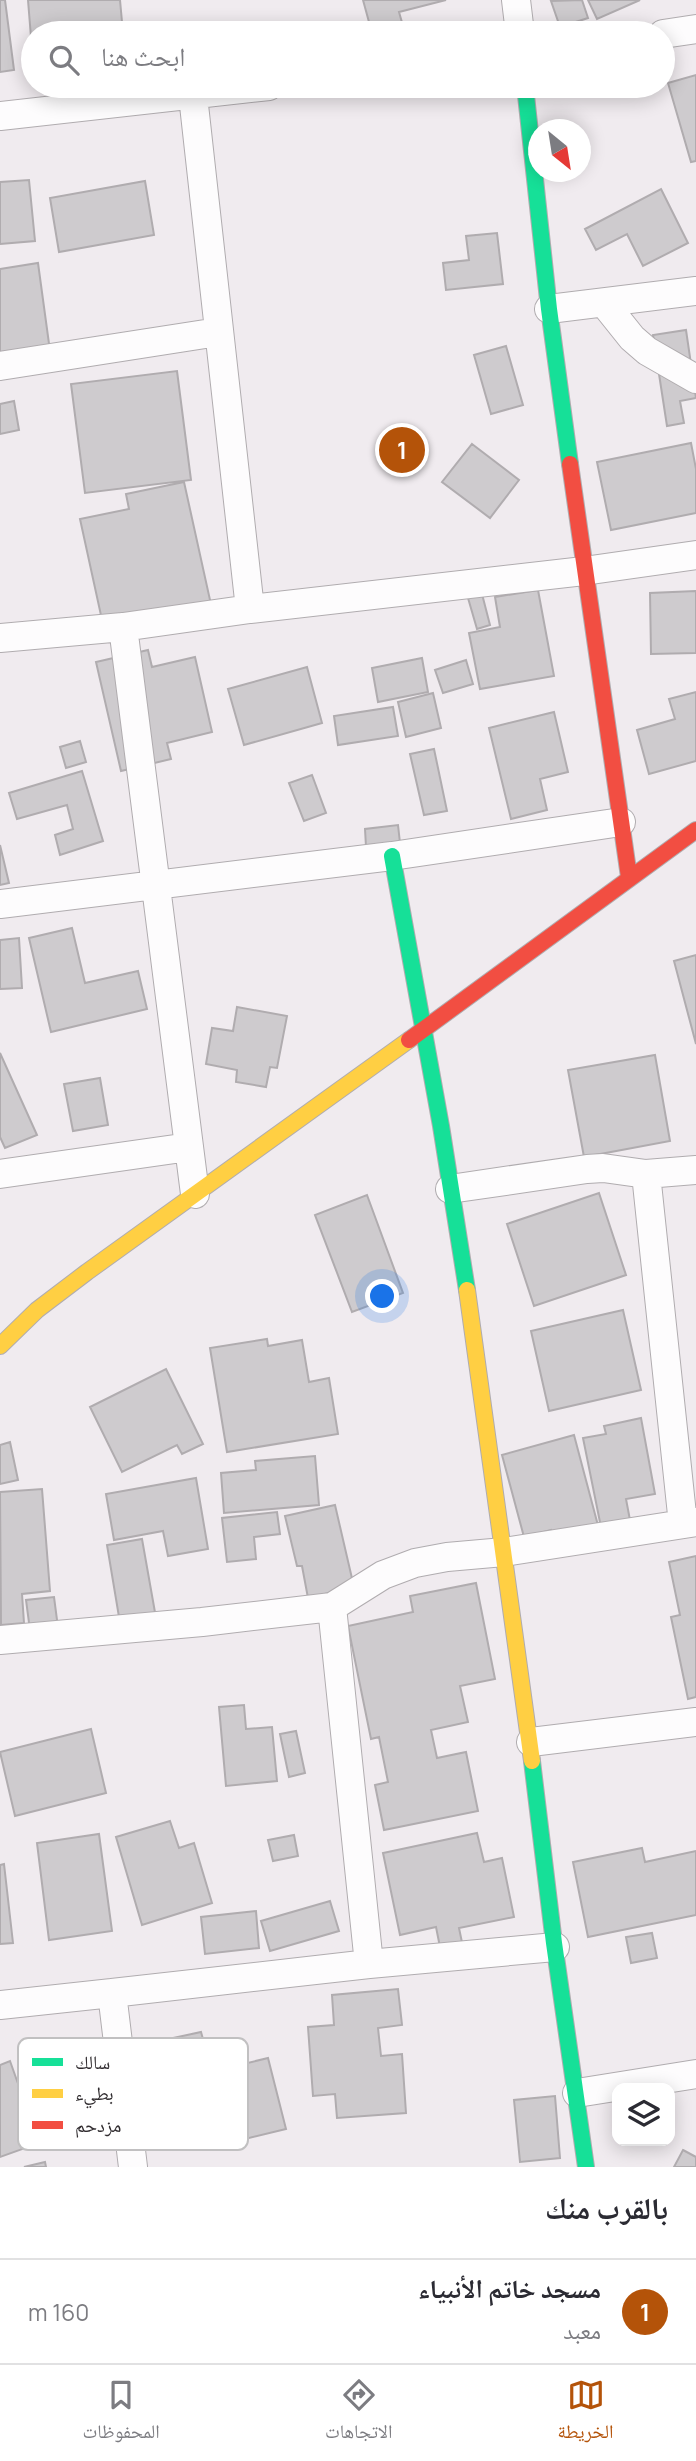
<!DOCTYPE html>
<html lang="ar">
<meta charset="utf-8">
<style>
body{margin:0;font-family:Manrope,"Noto Naskh Arabic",sans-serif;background:#f7f7f7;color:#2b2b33;direction:rtl}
.controls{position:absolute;right:21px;bottom:21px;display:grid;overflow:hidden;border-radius:14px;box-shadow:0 4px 18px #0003}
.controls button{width:63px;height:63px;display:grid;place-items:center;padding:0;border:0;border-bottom:2px solid #e1e1e2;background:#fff;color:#2b2b33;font:35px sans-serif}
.compass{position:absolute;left:528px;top:119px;width:63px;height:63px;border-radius:50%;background:#fff;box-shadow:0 4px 18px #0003;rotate:150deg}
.you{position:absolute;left:383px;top:1297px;width:24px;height:24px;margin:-18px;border:5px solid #fff;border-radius:50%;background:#1a73e8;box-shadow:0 0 0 10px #1a73e833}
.badge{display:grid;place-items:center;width:46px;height:46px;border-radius:50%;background:#b45309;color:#fff;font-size:23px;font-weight:700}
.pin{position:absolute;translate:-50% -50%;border:4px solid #fff;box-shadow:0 2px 7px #0006}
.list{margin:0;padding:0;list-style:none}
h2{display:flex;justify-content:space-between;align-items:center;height:91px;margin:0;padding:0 28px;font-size:30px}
h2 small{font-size:23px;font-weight:400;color:#7c7c81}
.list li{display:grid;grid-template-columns:46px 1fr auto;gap:21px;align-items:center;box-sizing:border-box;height:105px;padding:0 28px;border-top:2px solid #e1e1e2}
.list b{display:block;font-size:26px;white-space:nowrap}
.list p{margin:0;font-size:23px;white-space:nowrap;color:#7c7c81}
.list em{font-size:23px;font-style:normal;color:#7c7c81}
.icon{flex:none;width:38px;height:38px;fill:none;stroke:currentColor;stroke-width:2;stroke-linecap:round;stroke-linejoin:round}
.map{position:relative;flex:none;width:696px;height:2167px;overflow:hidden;direction:ltr}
.search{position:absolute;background:#fff;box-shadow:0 4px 18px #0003;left:21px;right:21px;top:21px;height:77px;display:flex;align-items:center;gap:18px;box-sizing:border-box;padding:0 24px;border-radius:38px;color:#7c7c81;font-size:26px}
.sheet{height:196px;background:#fff}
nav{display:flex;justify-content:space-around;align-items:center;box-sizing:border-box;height:98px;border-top:2px solid #e1e1e2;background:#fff;font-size:19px;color:#7c7c81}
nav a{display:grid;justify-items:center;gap:4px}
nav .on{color:#b45309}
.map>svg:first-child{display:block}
</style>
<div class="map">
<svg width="696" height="2167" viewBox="0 0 696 2167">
<rect width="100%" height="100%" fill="#f0ebef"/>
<path fill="#cecbce" stroke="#b0acaf" stroke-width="2" d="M0 0H5L14 70 0 72Z
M28 0H120L123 33H33V62Z
M363 0H446L399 12 405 33H372Z
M582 0 588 18 560 27 551 1Z
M588 0H640L597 19Z
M696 75V161L691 162 668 83Z
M29 180 35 241 0 244V182Z
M145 181 154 235 59 252 50 198Z
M661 189 688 243 643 266 627 234 596 250 585 229Z
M497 233 503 284 446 290 443 263 469 260 466 236Z
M38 263 50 351 0 358V269Z
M686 330 696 398 680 401 684 423 667 426 653 335Z
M506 346 523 405 491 414 474 355Z
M177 371 191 480 85 493 71 384Z
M14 401 19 430 0 434V404Z
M691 443 696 469V513L611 530 597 462Z
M472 444 519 480 490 518 442 482Z
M184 482 212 609 102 620 80 519 129 509 126 494Z
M538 590 554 676 480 689 469 633 500 627 495 597Z
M696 591V653L651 654 650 593Z
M482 594 490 625 477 629 468 598Z
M148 650 152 667 195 657 212 732 167 743 171 759 121 771 96 662Z
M422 658 428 692 378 702 372 668Z
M466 660 473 684 443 693 435 670Z
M307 667 322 723 244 745 228 689Z
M696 692V761L649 774 637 730 675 719 669 699Z
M433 693 441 728 406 737 398 702Z
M393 707 398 736 338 745 334 716Z
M554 712 568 772 540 779 547 810 511 819 489 728Z
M80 741 86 762 66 768 60 747Z
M434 749 447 811 424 815 410 754Z
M82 771 103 841 60 855 55 835 73 829 67 805 17 819 9 793Z
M312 775 326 813 304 821 289 783Z
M398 825 400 843 366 847 365 829Z
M0 845 9 883 0 885Z
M72 928 85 983 138 971 147 1009 51 1032 29 938Z
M19 938 22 988 0 989V940Z
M696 955V1044L674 961Z
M237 1007 287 1016 277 1068 270 1067 266 1087 236 1082 237 1070 206 1064 212 1028 233 1031Z
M0 1053 37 1135 5 1148 0 1137Z
M655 1055 670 1141 584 1157 568 1070Z
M100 1078 108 1125 73 1131 64 1084Z
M599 1193 626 1275 534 1306 507 1224Z
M367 1195 403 1293 352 1312 315 1215Z
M623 1310 641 1390 549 1411 531 1331Z
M267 1339 268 1346 302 1340 309 1382 329 1378 338 1434 227 1452 210 1348Z
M166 1369 203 1444 182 1454 177 1445 122 1472 90 1407Z
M641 1418 655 1494 626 1499 633 1536 604 1542 583 1438 606 1434 604 1426Z
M574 1435 600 1533 555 1546 551 1530 524 1537 502 1455Z
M10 1442 18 1480 0 1484V1445Z
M315 1456 319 1505 224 1513 221 1473 256 1470 255 1461Z
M196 1478 208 1549 168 1556 163 1531 114 1540 106 1494Z
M42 1489 50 1591 22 1594 24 1623 1 1625 0 1492Z
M335 1505 354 1587 308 1598 302 1566H297L285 1516Z
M277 1512 280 1534 254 1537 256 1559 227 1562 222 1518Z
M142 1539 156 1618 120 1623 107 1545Z
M696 1556V1697L688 1699 671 1617 680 1615 669 1562Z
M476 1583 495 1679 460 1686 468 1722 431 1730 437 1758 466 1752 478 1811 384 1830 375 1785 388 1782 379 1737 371 1739 348 1626 413 1612 410 1596Z
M54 1597 59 1635 31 1638 26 1600Z
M244 1705 246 1729 272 1727 277 1781 226 1786 219 1707Z
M91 1729 106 1793 15 1816 0 1752Z
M296 1731 305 1773 289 1777 280 1734Z
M170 1821 179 1848 194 1843 212 1903 142 1925 116 1837Z
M477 1833 484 1862 502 1858 514 1917 459 1928 464 1952 442 1957 436 1927 400 1935 383 1853Z
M99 1834 112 1931 49 1940 37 1843Z
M294 1835 298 1856 273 1861 268 1840Z
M642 1848 645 1862 696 1851V1915L588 1937 573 1862Z
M4 1864 13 1943 0 1944V1865Z
M330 1901 339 1931 270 1951 261 1921Z
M256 1911 259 1948 205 1954 201 1917Z
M652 1933 657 1958 631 1963 626 1937Z
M398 1989 402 2025 378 2028 381 2056 402 2054 406 2113 337 2118 335 2094 313 2096 308 2027 334 2025 332 1995Z
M201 2032 206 2050 230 2045 235 2066 268 2058 286 2129 220 2145 215 2128 196 2132 173 2038Z
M10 2061 21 2092 38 2086 56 2137 0 2157V2065Z
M555 2096 560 2158 520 2162 514 2100Z
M683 2150 696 2157V2167H674Z
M45 2162 46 2167H24Z"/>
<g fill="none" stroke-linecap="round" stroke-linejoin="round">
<g stroke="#b0acaf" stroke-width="30">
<path id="street" d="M516 0 520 33
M663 34 696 29
M193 96 250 609
M0 116 269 86
M604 303 632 338 647 351 696 379
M549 309 696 291
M0 366 218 332
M123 627 195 1194
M0 638 123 627 250 609 584 571 696 555
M0 904 392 856 621 822
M0 1174 189 1147
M646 1174 683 1524
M450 1189 587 1169 603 1168 646 1174 696 1170
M332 1607 369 1964
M0 1640 202 1622 332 1607 383 1575 415 1563 447 1557 504 1552 696 1522
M531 1742 696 1722
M0 2005 112 1993
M577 2093 696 2074
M133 2167 112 1993 369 1964 555 1947"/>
</g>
<g stroke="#b0acaf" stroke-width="18">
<path id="fast" d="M525 86 549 309 570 464
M392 856 441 1126 467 1290
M532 1761 554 1943 586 2167"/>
</g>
<g stroke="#b0acaf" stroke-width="18">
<path id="slow" d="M467 1290 532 1761
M0 1346 37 1310 87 1272 409 1040"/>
</g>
<g stroke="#b0acaf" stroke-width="18">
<path id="jam" d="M570 464 629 877
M409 1040 696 830"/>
</g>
<use href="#street" stroke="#fdfcfd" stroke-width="28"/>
<use href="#fast" stroke="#16e098" stroke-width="16"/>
<use href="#slow" stroke="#ffcf43" stroke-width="16"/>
<use href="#jam" stroke="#f24e42" stroke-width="16"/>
</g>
<rect x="18" y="2038" width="230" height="112" rx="10" fill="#fff" stroke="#c1c0c1" stroke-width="2"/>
<rect x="32" y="2058" width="31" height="8" fill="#16e098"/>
<rect x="32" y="2089" width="31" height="9" fill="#ffcf43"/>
<rect x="32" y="2121" width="31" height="8" fill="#f24e42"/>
<g font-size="19" fill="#312d30">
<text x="75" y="2069">سالك</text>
<text x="75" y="2100">بطيء</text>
<text x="75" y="2132">مزدحم</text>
</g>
</svg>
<div class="controls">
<button><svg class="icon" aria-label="layers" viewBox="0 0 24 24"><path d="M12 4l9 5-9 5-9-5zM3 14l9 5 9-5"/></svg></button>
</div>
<svg class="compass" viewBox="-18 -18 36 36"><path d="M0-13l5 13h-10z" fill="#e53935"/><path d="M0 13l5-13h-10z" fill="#7c7c81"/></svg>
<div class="you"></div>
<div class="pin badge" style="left:402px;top:450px">1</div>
<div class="search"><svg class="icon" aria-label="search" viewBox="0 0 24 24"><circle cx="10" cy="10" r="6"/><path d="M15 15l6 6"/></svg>ابحث هنا</div>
</div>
<section class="sheet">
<h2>بالقرب منك<small></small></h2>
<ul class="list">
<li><span class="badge">1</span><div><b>مسجد خاتم الأنبياء</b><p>معبد</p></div><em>160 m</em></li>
</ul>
</section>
<nav>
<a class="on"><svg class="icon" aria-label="map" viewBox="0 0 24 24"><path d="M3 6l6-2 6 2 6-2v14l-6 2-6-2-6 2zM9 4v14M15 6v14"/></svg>الخريطة</a>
<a><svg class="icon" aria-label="directions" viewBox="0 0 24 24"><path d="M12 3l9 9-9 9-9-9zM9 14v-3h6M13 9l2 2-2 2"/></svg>الاتجاهات</a>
<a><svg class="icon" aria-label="saved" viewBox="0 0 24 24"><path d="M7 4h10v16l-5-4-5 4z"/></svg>المحفوظات</a>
</nav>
